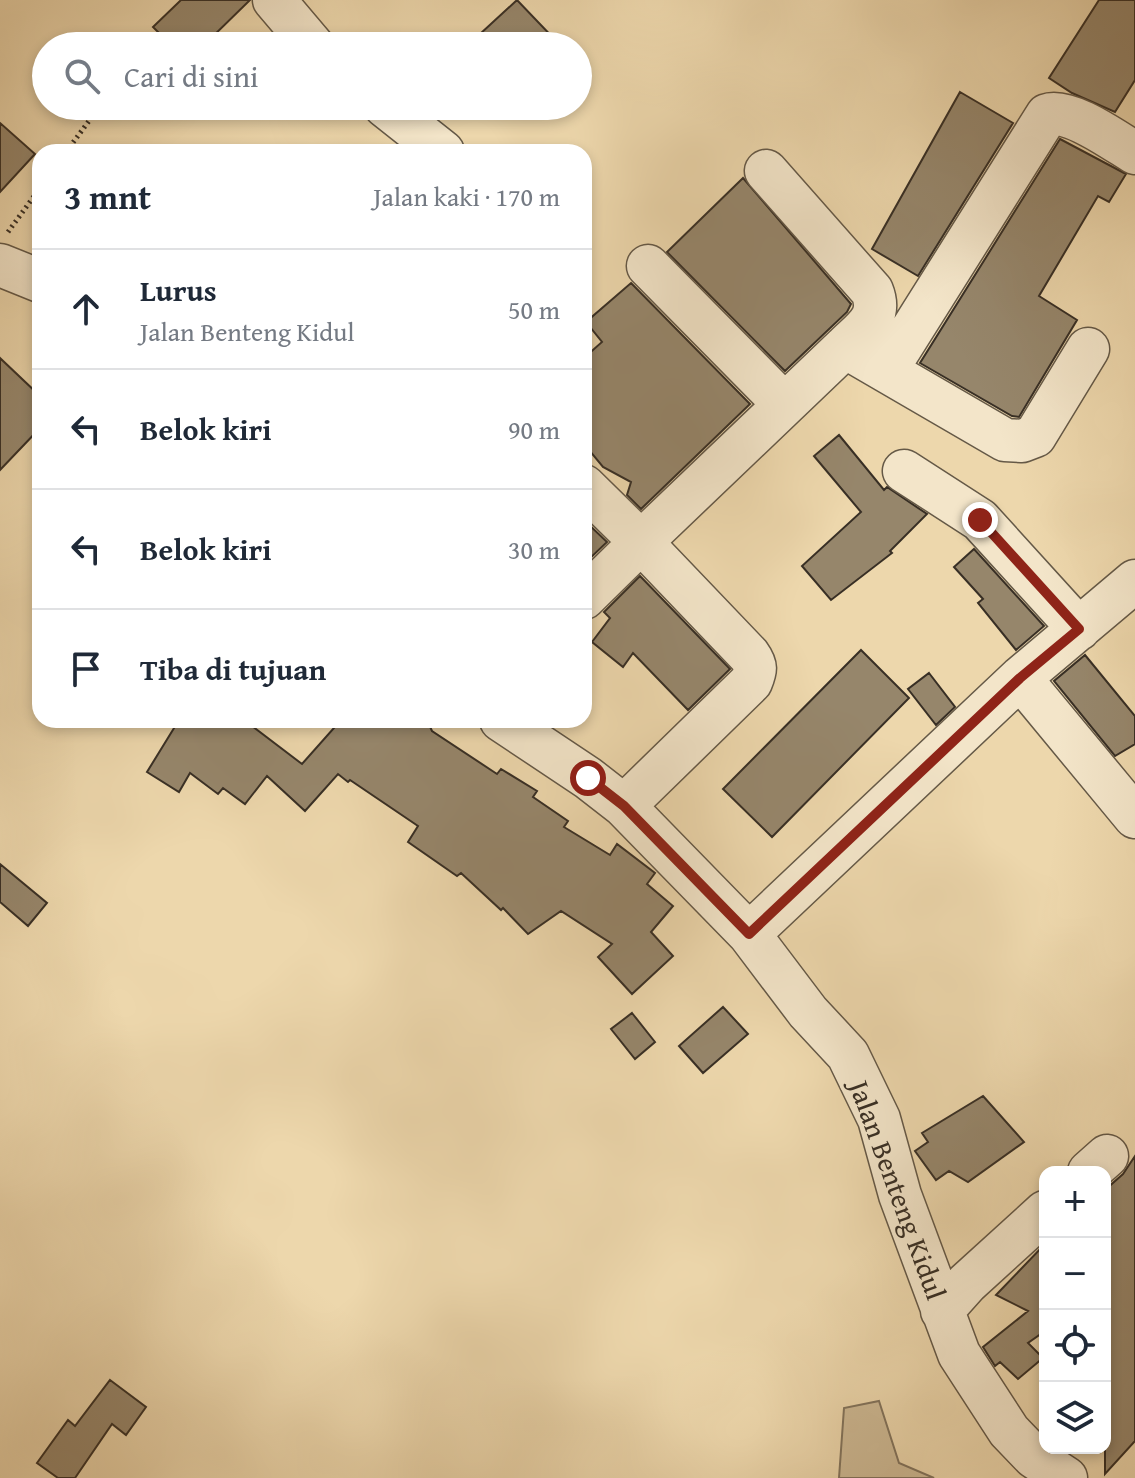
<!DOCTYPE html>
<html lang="id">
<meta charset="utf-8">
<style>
body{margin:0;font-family:"Gentium Book Plus",serif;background:#f6f6f7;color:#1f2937}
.controls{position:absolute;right:24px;bottom:24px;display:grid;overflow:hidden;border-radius:16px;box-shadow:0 4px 12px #0003}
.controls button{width:72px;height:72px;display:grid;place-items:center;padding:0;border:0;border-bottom:2px solid #e0e1e3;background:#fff;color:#1f2937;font:40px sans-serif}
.stop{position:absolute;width:24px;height:24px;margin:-18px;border:6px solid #8f2418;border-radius:50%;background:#fff}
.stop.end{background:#8f2418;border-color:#fff;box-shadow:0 2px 8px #0008}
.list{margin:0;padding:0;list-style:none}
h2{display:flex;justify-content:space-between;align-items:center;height:104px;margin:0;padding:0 32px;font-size:34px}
h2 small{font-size:26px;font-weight:400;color:#747a83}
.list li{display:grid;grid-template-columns:52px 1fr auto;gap:24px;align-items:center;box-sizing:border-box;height:120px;padding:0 32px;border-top:2px solid #e0e1e3}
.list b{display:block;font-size:30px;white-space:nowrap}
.list p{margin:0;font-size:26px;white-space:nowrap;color:#747a83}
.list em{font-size:26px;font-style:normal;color:#747a83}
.icon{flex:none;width:44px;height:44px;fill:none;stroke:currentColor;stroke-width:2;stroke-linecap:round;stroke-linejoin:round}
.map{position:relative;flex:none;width:1135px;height:1478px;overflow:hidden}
.search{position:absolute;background:#fff;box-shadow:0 4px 12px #0003;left:32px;top:32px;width:560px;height:88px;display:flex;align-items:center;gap:20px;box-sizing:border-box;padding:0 28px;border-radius:44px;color:#747a83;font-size:30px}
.panel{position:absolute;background:#fff;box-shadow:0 4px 12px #0003;left:32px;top:144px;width:560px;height:584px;border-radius:24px}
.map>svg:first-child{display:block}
</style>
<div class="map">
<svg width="1135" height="1478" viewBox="0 0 1135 1478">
<rect width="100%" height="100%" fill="#edd7ac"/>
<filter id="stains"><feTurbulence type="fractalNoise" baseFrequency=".0025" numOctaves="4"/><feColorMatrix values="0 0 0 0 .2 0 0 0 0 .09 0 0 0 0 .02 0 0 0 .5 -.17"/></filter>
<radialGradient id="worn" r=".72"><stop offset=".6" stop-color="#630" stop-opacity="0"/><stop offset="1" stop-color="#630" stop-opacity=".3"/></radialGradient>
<path fill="#ceba95" stroke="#83745d" stroke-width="2" d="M879 1401 899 1463 934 1478H839L844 1408Z"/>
<path fill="#96866b" stroke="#382f25" stroke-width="2" d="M181 0H250L203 46H172L153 27Z
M517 0 561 46H467Z
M1099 0H1135V80L1115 112 1072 93 1049 78Z
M960 92 1013 123 918 276 872 249Z
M0 123 35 154 0 192Z
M1060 139 1126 174 1109 202 1098 196 1039 296 1077 320 1019 417 1012 416 920 363Z
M743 178 851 304 847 312 785 371 667 252Z
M631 283 750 404 641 509 627 495 631 482 603 467 584 444V358L602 342 586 322Z
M0 358 40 396V428L0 470Z
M839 435 884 490 887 487 927 514 890 551 892 553 831 600 802 566 861 512 814 456Z
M584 520 607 542 584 564Z
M974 549 1044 626 1016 650 978 603 983 599 954 567Z
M640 576 730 669 688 710 633 653 623 667 592 642 610 618 604 612Z
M861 650 909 698 772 837 723 789Z
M1085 655 1135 716V744L1115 756 1054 681Z
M929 673 955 707 936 725 908 689Z
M179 720H244L302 764 341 720H427L432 731 497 774 501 769 537 791 533 797 568 821 564 827 610 855 617 844 655 873 647 884 673 906 651 932 673 956 632 994 598 957 612 944 561 911 528 934 503 908 501 910 461 873 457 876 408 842 418 826 350 780 348 782 338 774 305 811 267 776 245 804 223 788 218 794 190 773 179 792 147 772Z
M0 864 47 903 28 926 0 902Z
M723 1007 748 1034 703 1073 679 1046Z
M632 1013 655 1042 635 1059 611 1029Z
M983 1096 1024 1142 968 1182 949 1171 936 1180 915 1151 928 1142 922 1133Z
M1135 1156V1441L1105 1474V1190L1123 1174Z
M1045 1244V1331L1028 1343 1043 1358 1018 1379 1000 1362 995 1366 983 1347 1028 1311 996 1295Z
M110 1380 146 1407 126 1435 112 1424 75 1478H58L37 1463 68 1420 75 1426Z"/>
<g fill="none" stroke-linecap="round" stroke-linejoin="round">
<g stroke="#655947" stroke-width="45">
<path id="minor" d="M274 0 313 46
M385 106 443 152
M766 171 872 291C883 318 863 329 845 347
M0 265 40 281
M648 266 784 404
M886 371 1047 115C1068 107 1115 141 1135 153
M904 471 980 520 1079 629
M584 486 641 542 584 598
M1020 678 1135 817
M501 720 588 778 624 806 749 934 808 1012 848 1055 879 1119 900 1195 959 1354 1009 1431 1034 1457 1066 1478
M624 806 751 682C756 670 757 666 749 655L641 542 845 347 1005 440 1022 441 1035 436 1088 349
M749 934 1020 678 1135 581
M1089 1172 1107 1156
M942 1311 967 1283 1045 1212"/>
</g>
<path stroke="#382f25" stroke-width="5" stroke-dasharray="2 4" stroke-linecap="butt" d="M66 152 100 106
M8 232 40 188"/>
<use href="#minor" stroke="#f3e5c9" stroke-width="42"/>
</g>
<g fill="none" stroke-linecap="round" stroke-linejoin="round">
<path stroke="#8f2418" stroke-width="10" d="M588 778 624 806 749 934 1020 678 1079 629 980 520"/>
</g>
<g text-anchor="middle" stroke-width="7" stroke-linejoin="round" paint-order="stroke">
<g font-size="28" fill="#382f25" stroke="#f3e5c9">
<text transform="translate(898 1190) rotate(70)" y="10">Jalan Benteng Kidul</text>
</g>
</g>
<rect width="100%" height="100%" filter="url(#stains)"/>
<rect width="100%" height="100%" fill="url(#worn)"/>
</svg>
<div class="controls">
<button>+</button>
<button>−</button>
<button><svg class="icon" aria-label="locate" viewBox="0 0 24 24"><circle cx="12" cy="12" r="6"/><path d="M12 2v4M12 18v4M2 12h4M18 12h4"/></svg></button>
<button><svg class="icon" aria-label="layers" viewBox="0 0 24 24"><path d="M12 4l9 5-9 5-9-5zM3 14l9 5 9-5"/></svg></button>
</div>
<div class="stop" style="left:588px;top:778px"></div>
<div class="stop end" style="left:980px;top:520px"></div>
<div class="search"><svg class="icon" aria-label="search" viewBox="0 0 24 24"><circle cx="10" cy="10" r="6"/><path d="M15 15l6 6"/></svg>Cari di sini</div>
<section class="panel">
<h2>3 mnt<small>Jalan kaki · 170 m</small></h2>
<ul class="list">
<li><svg class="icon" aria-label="ahead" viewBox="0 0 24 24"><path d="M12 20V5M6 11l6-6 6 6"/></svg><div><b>Lurus</b><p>Jalan Benteng Kidul</p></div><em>50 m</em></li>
<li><svg class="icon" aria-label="left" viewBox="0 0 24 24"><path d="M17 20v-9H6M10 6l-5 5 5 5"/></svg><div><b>Belok kiri</b></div><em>90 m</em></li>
<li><svg class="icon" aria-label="left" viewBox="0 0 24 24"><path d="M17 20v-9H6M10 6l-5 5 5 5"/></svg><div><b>Belok kiri</b></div><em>30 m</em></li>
<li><svg class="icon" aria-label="arrive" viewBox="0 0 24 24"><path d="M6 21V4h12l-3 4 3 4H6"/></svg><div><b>Tiba di tujuan</b></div></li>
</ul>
</section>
</div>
